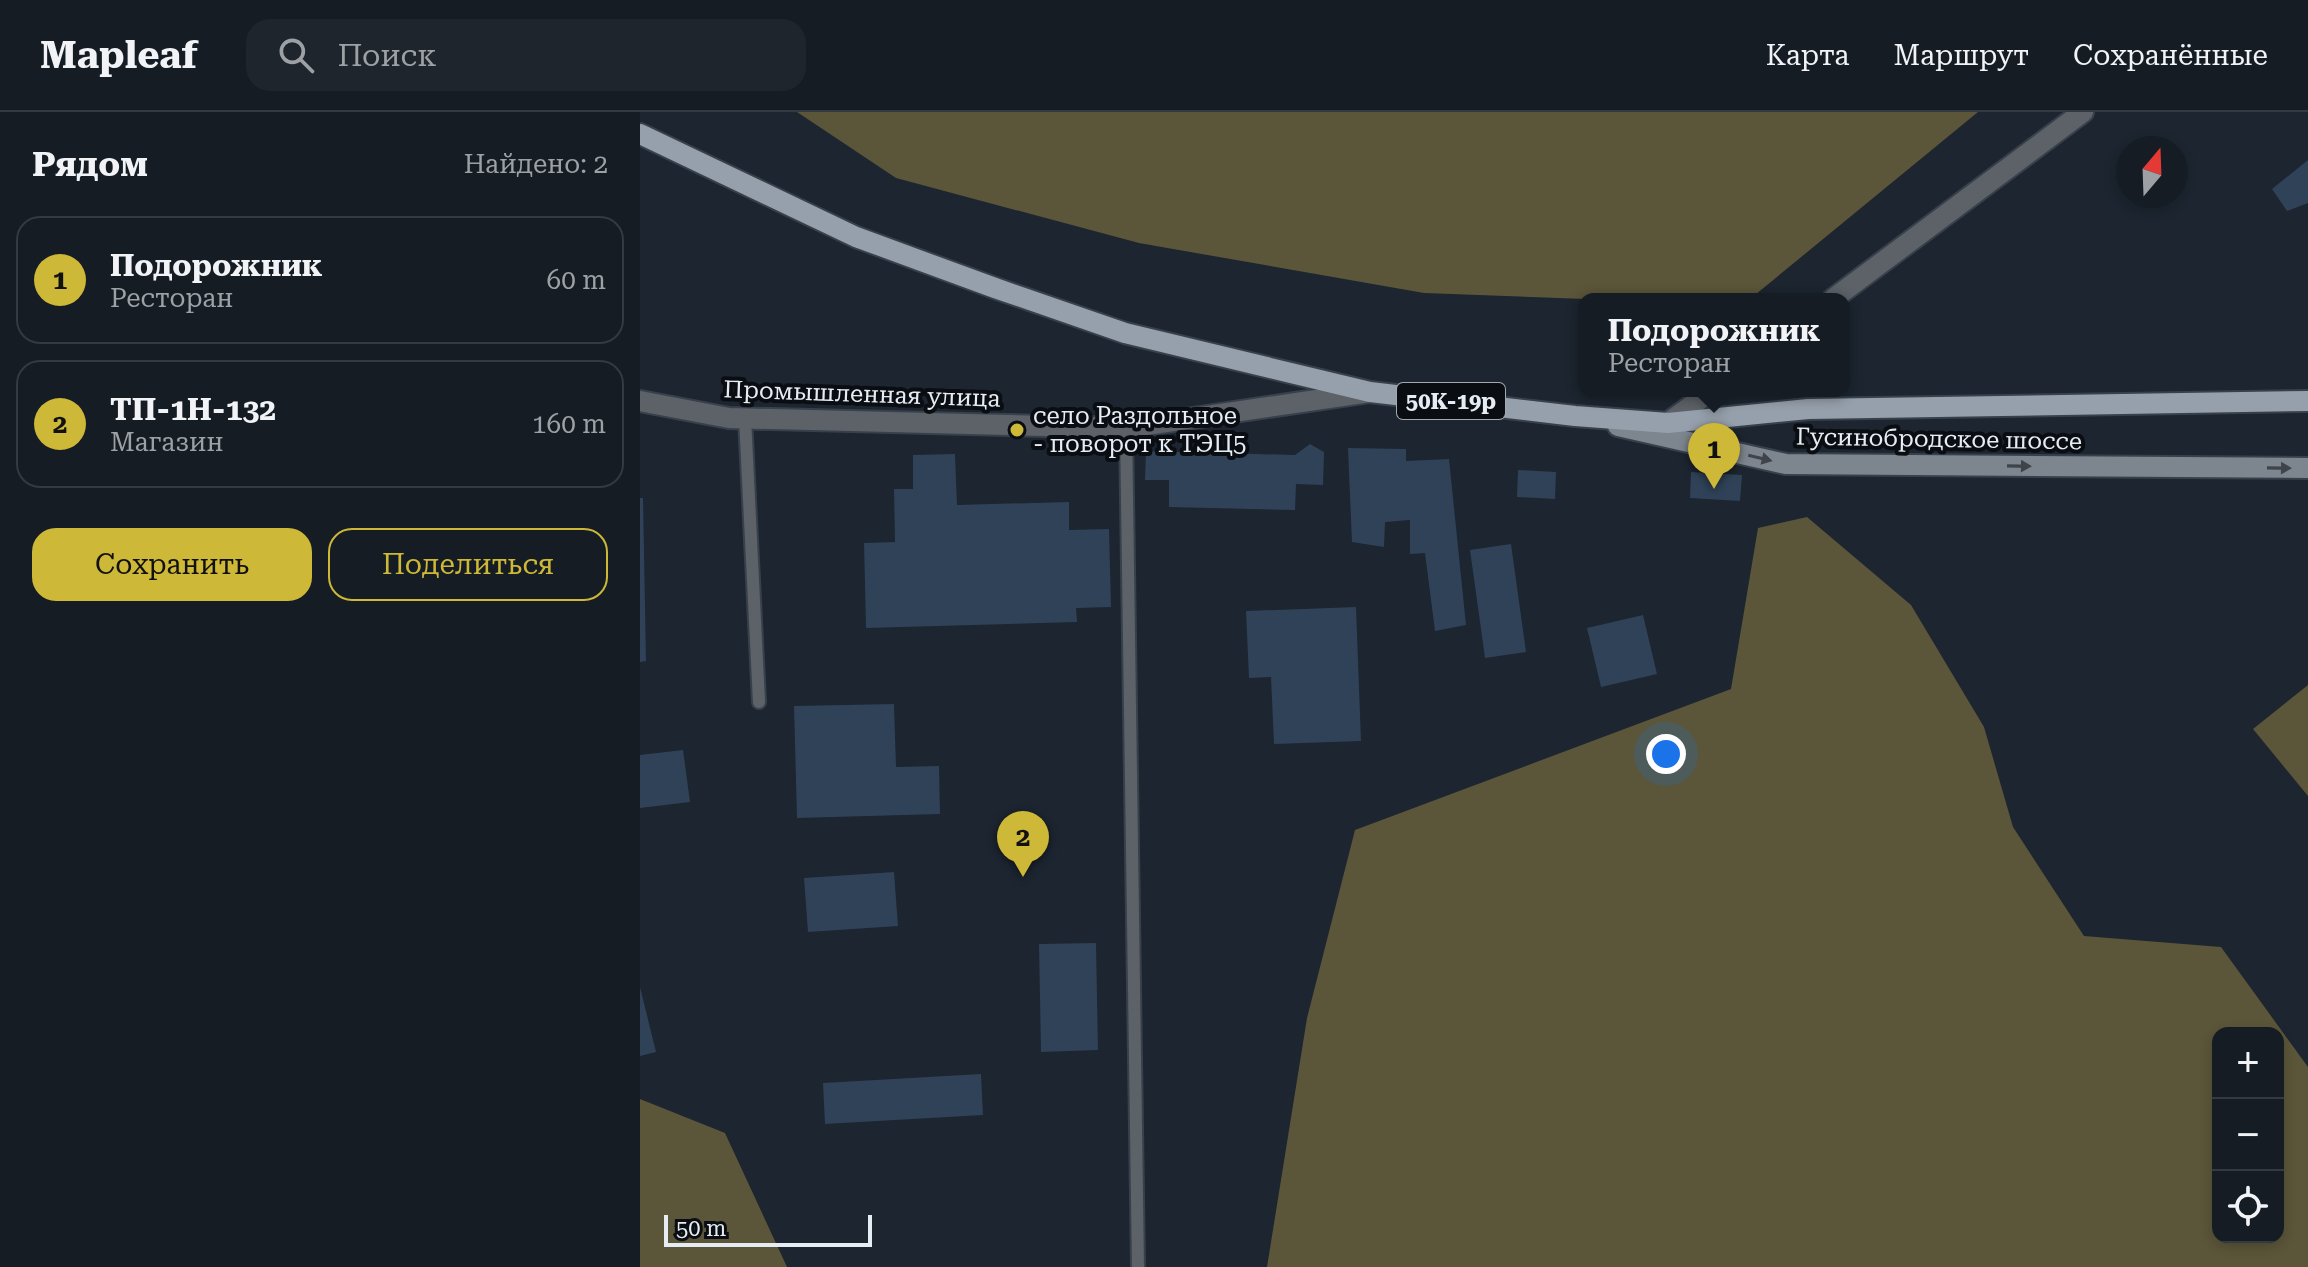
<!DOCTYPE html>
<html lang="ru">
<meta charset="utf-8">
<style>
body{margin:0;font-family:"Roboto Serif",serif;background:#1e252c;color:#f1f3f6}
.controls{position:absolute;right:24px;bottom:24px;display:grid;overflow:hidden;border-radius:16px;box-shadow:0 4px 12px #0003}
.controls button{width:72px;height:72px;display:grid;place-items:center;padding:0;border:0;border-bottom:2px solid #343a41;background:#151c24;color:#f1f3f6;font:40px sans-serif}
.compass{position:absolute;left:1476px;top:24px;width:72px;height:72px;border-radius:50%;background:#151c24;box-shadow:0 4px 12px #0003;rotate:19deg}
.scale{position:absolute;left:24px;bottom:20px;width:208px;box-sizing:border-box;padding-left:8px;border:4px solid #e6ecf3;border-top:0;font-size:22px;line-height:28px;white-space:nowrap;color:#e6ecf3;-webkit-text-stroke:6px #0a0e13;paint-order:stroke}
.you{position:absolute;left:1026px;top:642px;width:28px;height:28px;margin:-20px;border:6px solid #fff;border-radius:50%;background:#1a73e8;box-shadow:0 0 0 12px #1a73e833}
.badge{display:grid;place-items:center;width:52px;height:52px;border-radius:50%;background:#ceb837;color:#111;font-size:26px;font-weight:700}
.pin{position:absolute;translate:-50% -66px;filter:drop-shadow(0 2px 4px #0008)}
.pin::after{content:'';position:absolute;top:42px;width:28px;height:24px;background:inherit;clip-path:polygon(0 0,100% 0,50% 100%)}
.popup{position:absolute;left:938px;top:181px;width:272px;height:104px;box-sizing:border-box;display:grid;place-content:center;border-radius:16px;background:#151c24;filter:drop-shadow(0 2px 6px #0005);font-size:26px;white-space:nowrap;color:#9da1a6}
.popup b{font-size:30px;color:#f1f3f6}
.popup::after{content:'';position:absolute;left:50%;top:100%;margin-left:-16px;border:16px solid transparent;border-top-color:#151c24}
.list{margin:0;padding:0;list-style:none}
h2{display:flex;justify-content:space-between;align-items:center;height:104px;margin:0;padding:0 32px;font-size:34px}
h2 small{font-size:26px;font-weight:400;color:#9da1a6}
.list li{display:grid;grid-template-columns:52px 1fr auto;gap:24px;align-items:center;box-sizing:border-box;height:128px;margin:0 16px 16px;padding:0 16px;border:2px solid #343a41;border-radius:24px}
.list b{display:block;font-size:30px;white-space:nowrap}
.list p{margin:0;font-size:26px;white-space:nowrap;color:#9da1a6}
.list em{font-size:26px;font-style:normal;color:#9da1a6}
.actions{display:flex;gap:16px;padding:24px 32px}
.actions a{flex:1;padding:18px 0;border:2px solid #ceb837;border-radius:24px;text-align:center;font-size:28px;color:#ceb837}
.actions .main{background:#ceb837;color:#111}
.icon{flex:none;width:44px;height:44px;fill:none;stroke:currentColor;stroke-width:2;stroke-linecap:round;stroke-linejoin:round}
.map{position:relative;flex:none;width:1668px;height:1155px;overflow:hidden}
header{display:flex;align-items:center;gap:48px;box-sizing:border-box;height:112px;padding:0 40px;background:#151c24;border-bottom:2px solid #343a41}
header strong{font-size:38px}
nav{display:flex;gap:44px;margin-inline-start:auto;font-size:28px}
.search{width:560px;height:72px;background:#1e252c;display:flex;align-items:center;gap:20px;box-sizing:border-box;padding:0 28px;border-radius:24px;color:#9da1a6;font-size:30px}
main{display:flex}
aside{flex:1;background:#151c24}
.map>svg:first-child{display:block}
</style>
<header>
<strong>Mapleaf</strong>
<div class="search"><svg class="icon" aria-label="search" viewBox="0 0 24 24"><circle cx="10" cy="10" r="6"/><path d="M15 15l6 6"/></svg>Поиск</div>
<nav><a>Карта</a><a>Маршрут</a><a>Сохранённые</a></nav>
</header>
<main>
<aside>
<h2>Рядом<small>Найдено: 2</small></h2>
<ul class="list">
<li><span class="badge">1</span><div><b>Подорожник</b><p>Ресторан</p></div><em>60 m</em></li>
<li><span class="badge">2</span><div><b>ТП-1Н-132</b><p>Магазин</p></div><em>160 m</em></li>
</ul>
<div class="actions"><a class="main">Сохранить</a><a>Поделиться</a></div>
</aside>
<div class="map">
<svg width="1668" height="1155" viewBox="0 0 1668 1155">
<rect width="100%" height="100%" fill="#1c2530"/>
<path fill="#5b5639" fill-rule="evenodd" d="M157 0H1338L1110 187H945L784 181 499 131 256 66Z
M1167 405 1271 493 1344 615 1373 715 1444 824 1581 835 1668 955V1155H627L667 906 715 718 1091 577 1118 416ZM1638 921V1125H1578V921Z
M1668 573V684L1613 617Z
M0 987 85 1021 147 1155H0Z"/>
<path fill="#304258" d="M1668 48V91L1647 99 1632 77Z
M670 332 684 340 683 373 656 372 655 398 529 395V368H505L506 339 655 343Z
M708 336 766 337V349L809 347 826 513 795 519 785 441 770 442V408L745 410 744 435 712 430Z
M315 342 317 393 429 390V418L469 417 471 495 436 496 437 510 226 516 224 431 255 430 254 377H273V343Z
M878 358 916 360 915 387 877 385Z
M1051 360 1102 363 1100 389 1050 386Z
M0 386H3L6 549 0 550Z
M871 432 886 540 845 546 830 438Z
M716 495 721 629 634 632 631 565 609 566 606 499Z
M1003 503 1017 562 961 575 947 516Z
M254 592 256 655 299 654 300 702 157 706 154 594Z
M43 638 50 690 0 696V643Z
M254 760 258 814 168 820 164 766Z
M456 831 458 938 401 940 399 832Z
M0 875 16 940 0 944Z
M341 962 343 1003 185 1012 183 971Z"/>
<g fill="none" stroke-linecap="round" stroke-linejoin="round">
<g stroke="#38414b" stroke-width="16">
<path id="lane" d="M105 306 119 590
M486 316 498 1155"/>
</g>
<g stroke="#38414b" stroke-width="24">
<path id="street" d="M1193 187 1443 0
M0 289 89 306 486 316 730 280
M1028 311 1071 279"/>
</g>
<g stroke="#38414b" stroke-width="24">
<path id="secondary" d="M978 314 1146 352 1668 356"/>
</g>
<g stroke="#38414b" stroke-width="24">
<path id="primary" d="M0 22 216 125 355 176 485 221 730 280 935 304 1028 311 1168 297 1668 289"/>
</g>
<use href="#lane" stroke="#5d6268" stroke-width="12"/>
<use href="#street" stroke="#5d6268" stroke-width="20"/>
<use href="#secondary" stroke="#7d858e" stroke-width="20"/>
<use href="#primary" stroke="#96a0ac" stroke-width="20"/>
</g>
<defs><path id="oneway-solid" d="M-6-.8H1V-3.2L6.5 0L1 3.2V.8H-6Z" transform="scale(2)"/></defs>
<g fill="#3e444a">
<use href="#oneway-solid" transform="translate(1120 346) rotate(13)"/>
<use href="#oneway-solid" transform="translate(1379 354) rotate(1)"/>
<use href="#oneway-solid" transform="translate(1639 356) rotate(1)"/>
</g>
<circle fill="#ceb837" stroke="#0a0e13" stroke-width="3" cx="377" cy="318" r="8"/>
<g text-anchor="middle" stroke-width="8" stroke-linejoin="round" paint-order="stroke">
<rect fill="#0a0e13" stroke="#a4a9b0" stroke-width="2" x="757" y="271" width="108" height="36" rx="6"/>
<g font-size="22" font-weight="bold" fill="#e6ecf3">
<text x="811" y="297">50К-19р</text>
</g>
<g font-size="24" fill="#e6ecf3" stroke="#0a0e13">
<text transform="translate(222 282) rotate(2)" y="8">Промышленная улица</text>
<text transform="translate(1299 327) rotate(1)" y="8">Гусинобродское шоссе</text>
</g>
<g font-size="24" fill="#e6ecf3" stroke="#0a0e13" text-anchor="start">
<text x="393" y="312">село Раздольное<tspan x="393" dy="28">- поворот к ТЭЦ5</tspan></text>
</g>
</g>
</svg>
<div class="controls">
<button>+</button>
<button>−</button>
<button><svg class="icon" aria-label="locate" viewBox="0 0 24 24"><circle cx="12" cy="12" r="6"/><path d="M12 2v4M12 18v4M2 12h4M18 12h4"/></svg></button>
</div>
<svg class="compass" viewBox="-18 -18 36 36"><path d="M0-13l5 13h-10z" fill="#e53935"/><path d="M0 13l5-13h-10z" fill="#9da1a6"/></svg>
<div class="scale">50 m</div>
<div class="you"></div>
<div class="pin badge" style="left:1074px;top:377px">1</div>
<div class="popup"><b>Подорожник</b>Ресторан</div>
<div class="pin badge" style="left:383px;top:765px">2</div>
</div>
</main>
